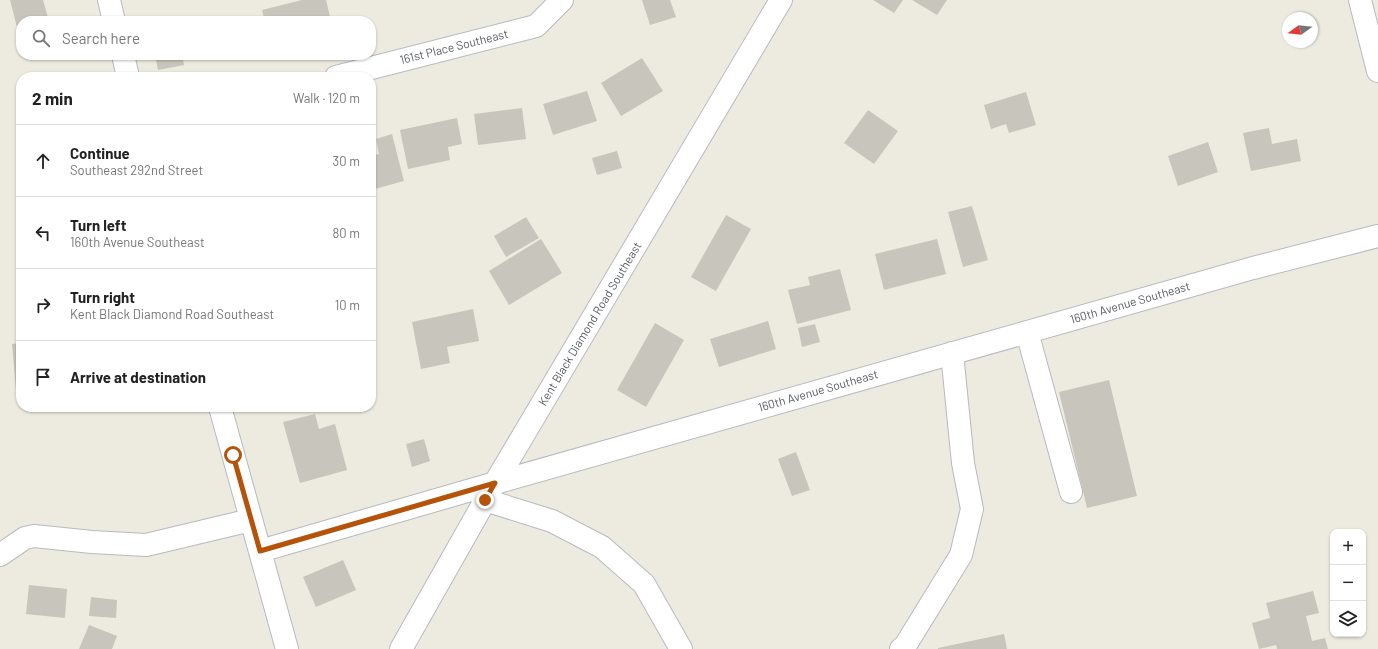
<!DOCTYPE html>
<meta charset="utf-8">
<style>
body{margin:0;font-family:Barlow,sans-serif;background:#f6f6f6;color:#222}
.controls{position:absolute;right:12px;bottom:12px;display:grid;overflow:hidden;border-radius:8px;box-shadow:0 1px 3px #0004}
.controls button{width:36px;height:36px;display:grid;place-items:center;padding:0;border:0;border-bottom:1px solid #e0e0e0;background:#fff;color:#222;font:20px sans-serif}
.compass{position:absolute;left:1282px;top:12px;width:36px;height:36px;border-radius:50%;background:#fff;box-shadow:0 1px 3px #0004;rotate:255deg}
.stop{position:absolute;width:12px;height:12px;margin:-9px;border:3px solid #b45309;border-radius:50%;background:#fff}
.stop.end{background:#b45309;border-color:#fff;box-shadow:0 1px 4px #0008}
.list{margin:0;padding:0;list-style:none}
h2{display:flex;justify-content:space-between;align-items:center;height:52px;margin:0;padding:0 16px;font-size:17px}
h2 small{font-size:13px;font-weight:400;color:#767676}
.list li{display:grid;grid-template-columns:26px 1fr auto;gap:12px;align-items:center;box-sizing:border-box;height:72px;padding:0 16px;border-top:1px solid #e0e0e0}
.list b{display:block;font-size:15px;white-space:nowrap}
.list p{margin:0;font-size:13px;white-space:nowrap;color:#767676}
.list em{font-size:13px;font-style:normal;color:#767676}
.icon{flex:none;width:22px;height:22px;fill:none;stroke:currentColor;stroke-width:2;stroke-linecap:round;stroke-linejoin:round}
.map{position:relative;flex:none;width:1378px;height:649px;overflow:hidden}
.search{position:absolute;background:#fff;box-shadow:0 1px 3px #0004;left:16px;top:16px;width:360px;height:44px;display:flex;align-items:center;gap:10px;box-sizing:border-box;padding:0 14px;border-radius:16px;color:#767676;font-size:15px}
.panel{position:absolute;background:#fff;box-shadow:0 1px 3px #0004;left:16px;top:72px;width:360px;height:340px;border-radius:16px}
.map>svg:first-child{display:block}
</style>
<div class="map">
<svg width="1378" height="649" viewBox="0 0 1378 649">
<rect width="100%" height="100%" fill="#edebdf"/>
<path fill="#c8c5bc" d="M10 0H43L49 21H21V31H18Z
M302 0H326L331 21H265L262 10Z
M642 0H670L676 17 650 25Z
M873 0H903L894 13Z
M912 0H947L937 15Z
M155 55H182L184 65 158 70Z
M642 58 663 91 621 116 601 83Z
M587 91 597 121 553 135 543 104Z
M1026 92 1036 125 1009 133 1006 124 991 129 984 105Z
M522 108 526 139 478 145 474 114Z
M868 110 898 131 874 164 844 143Z
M457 118 462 144 448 147 450 160 408 169 400 130Z
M1269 128 1272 144 1297 139 1301 161 1251 171 1243 133Z
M392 134 404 181 371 190V156L379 154 376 139Z
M1208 142 1218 172 1178 186 1168 156Z
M617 151 622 168 597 175 592 158Z
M972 206 988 260 963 267 948 212Z
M726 215 751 229 716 291 691 277Z
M526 217 539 238 506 257 494 236Z
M541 239 562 273 509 305 489 271Z
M937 239 946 274 884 290 875 254Z
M840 269 851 310 797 324 788 290 810 285 808 277Z
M473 309 479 341 447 347 450 363 421 369 412 322Z
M768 321 776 349 719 367 710 339Z
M655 323 684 340 646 407 617 390Z
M815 324 820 342 802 347 798 328Z
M21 343V401H17L12 344Z
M1109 380 1137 496 1087 508 1059 392Z
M315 414 319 429 335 424 347 470 300 483 283 422Z
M424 439 430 461 412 467 406 444Z
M796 452 810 490 792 496 778 459Z
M343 560 356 590 316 607 303 577Z
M29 585 67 589 65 618 26 614Z
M1313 591 1319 613 1306 616 1312 641 1325 638 1328 649H1277L1276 645 1259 649 1252 623 1270 618 1266 603Z
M91 597 117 600 116 618 89 616Z
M89 625 117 636 112 649H79Z
M1004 634 1007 649H938V648Z"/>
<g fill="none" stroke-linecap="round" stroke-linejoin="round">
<g stroke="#b7bac0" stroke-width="24">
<path id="minor" d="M109 0 114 21
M1360 0 1378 71
M123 55 128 77
M336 77 536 26 562 0
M1027 332 1071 492
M220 407 287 649
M485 500 552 521 602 547 644 584 681 649
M260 551 495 483 1253 268 1378 236
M0 555 25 538 34 536 92 542 146 545 251 520
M401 649 495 483 781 0
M901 649 905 646 961 555 972 509 963 463 952 353"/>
</g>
<use href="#minor" stroke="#fff" stroke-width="22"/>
</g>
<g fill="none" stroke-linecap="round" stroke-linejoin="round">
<path stroke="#b45309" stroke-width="5" d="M233 455 260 551 495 483 485 500"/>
</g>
<g text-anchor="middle" stroke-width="3" stroke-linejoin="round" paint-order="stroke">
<g font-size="12" fill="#585c62" stroke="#fff">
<text transform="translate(454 47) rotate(-14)" y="4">161st Place Southeast</text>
<text transform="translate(1130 303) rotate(-16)" y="4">160th Avenue Southeast</text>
<text transform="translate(590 324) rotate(-59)" y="4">Kent Black Diamond Road Southeast</text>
<text transform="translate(818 391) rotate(-16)" y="4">160th Avenue Southeast</text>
</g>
</g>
</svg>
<div class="controls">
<button>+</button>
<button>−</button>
<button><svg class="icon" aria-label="layers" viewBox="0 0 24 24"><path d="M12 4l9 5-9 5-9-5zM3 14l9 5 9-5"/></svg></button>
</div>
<svg class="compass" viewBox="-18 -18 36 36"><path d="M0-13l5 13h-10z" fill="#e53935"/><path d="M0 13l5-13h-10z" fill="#767676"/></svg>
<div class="stop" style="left:233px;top:455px"></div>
<div class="stop end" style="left:485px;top:500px"></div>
<div class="search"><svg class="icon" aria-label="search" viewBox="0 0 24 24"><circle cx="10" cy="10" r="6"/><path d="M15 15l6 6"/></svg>Search here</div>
<section class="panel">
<h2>2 min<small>Walk · 120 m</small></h2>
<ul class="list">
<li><svg class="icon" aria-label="ahead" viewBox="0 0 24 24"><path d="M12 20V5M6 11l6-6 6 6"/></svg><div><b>Continue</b><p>Southeast 292nd Street</p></div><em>30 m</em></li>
<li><svg class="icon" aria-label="left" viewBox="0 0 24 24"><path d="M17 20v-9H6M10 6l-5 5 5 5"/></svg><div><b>Turn left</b><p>160th Avenue Southeast</p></div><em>80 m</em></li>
<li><svg class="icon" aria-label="right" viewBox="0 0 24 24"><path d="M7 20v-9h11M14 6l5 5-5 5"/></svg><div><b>Turn right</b><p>Kent Black Diamond Road Southeast</p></div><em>10 m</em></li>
<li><svg class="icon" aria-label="arrive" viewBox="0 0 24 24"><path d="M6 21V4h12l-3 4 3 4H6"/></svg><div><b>Arrive at destination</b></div></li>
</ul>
</section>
</div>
